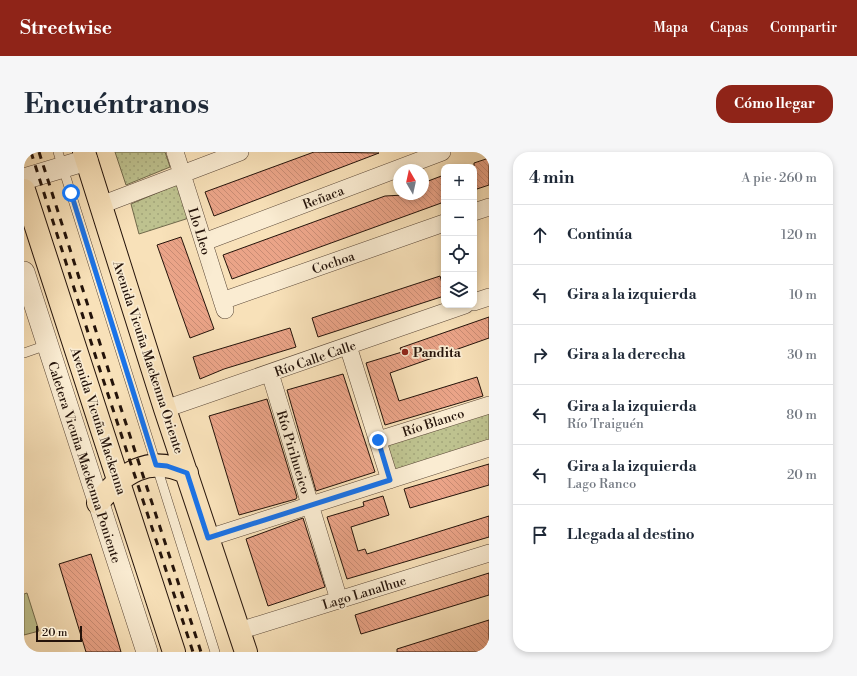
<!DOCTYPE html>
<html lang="es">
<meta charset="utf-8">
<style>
body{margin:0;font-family:"Libre Bodoni",serif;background:#f6f6f7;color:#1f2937}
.controls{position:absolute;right:12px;top:12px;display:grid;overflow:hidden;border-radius:8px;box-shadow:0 2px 6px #0003}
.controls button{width:36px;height:36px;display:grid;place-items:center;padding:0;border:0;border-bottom:1px solid #e0e1e3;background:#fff;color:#1f2937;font:20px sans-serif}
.compass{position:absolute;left:369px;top:12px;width:36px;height:36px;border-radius:50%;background:#fff;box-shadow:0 2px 6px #0003;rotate:351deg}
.scale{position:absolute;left:12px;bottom:10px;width:46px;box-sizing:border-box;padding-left:4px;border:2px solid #24130a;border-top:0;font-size:11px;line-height:14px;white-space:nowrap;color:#24130a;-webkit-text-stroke:3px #faecd2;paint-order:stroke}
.stop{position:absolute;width:12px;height:12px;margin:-9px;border:3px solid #1a73e8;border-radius:50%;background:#fff}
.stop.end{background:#1a73e8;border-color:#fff;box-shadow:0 1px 4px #0008}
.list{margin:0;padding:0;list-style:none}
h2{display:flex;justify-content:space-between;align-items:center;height:52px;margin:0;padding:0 16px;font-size:17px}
h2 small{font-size:13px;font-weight:400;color:#747a83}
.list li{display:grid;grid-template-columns:26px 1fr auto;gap:12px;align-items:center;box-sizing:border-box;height:60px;padding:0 16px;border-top:1px solid #e0e1e3}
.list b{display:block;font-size:15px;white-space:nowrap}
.list p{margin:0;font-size:13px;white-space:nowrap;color:#747a83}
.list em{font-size:13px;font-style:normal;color:#747a83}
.icon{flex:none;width:22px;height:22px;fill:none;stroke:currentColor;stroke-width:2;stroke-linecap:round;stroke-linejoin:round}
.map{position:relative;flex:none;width:465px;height:500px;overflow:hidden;border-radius:16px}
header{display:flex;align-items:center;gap:24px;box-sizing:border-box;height:56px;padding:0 20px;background:#8f2418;color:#fff}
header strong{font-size:19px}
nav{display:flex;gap:22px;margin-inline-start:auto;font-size:14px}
.intro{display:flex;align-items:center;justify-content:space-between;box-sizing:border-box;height:96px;padding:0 24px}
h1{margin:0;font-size:28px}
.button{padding:10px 18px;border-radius:16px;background:#8f2418;color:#fff;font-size:14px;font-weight:700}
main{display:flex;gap:24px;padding:0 24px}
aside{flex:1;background:#fff;border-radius:16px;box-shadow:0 2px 6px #0003}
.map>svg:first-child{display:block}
</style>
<header>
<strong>Streetwise</strong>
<nav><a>Mapa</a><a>Capas</a><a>Compartir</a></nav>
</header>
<div class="intro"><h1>Encuéntranos</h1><a class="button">Cómo llegar</a></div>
<main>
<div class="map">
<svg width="465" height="500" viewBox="0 0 465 500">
<defs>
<pattern id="grass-dots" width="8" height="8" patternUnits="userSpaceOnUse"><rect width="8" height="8" fill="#bec28f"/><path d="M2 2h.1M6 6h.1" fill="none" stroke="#a3a67a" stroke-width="1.8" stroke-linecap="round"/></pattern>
<pattern id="building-back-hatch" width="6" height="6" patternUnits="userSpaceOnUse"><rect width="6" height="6" fill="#eba488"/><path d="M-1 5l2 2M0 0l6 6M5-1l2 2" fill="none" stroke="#c98c74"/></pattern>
</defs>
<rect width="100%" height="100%" fill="#f8e1b9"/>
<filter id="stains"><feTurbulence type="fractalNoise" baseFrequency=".005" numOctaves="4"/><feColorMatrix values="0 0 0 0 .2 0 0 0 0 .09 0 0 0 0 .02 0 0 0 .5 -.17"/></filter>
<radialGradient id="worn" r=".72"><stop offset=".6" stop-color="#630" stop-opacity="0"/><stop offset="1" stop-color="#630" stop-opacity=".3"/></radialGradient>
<path fill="url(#grass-dots)" stroke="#716a4c" d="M91 0H141L146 15 102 33Z
M154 32 165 66 115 82 107 52Z
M465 258V293L370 324 361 292Z"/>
<path fill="#bec28f" stroke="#716a4c" d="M3 441 15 479 0 483V442Z"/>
<path fill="url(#building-back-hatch)" stroke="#24130a" d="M290 0 355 1 190 64 181 40Z
M465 6V33L453 37 450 29V11Z
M420 23V50L208 127 199 103 361 44 399 42V31Z
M157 85 190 177 166 186 133 93Z
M416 124 420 137V144L294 185 288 166Z
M465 165V186L366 221 375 249 453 225 459 244 361 273 342 211 378 200 376 196Z
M266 176 272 195 200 217 176 227 169 205Z
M319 222 351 320 292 339 263 238Z
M243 247 273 345 272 347 215 363 185 264Z
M465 312V333L386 356 380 337Z
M359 344 365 363 327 375 334 399 341 397 343 402 465 364V385L323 427 303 365 340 354 339 350Z
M279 366 301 435 244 454 222 387Z
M67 402 93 486 97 500H62L35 412Z
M465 421V443L337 482 331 463Z
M465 468V500H373V497Z"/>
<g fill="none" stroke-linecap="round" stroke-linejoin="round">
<g stroke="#594636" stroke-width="10">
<path id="service" d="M34 0 191 500
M0 201 23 193"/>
</g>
<g stroke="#594636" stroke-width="18">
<path id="minor" d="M151 0 201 158
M77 53 216 0
M450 60 465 55
M180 90 418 0
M198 149 420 71
M450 150 465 145
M324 194 366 328
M246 221 315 448
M141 257 441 153
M354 288 465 253
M184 386 465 296
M215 479 465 401"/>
</g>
<g stroke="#594636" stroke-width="22">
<path id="tertiary" d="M0 27 63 8
M0 120 123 500"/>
</g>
<g stroke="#24130a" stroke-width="24">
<path id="primary" d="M60 0 141 257 222 500
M0 38 150 500
M74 351C98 321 125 302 163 321"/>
</g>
<use href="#service" stroke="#faecd2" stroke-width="9"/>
<use href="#minor" stroke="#faecd2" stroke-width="17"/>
<use href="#tertiary" stroke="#faecd2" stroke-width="21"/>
<use href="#primary" stroke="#f8e1b9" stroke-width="22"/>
<path stroke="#24130a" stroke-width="3" stroke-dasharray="7 7" stroke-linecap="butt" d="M7 0 74 212 169 500
M15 0 86 223 177 500"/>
</g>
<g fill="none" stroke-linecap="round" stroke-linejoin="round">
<path stroke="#1a73e8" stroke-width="5" d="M47 41 132 313 143 314 163 321 184 386 366 328 354 288"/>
</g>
<circle fill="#8f2418" stroke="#faecd2" stroke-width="1.5" cx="381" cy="200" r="4"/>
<g text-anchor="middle" stroke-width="3.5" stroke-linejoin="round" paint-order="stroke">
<g font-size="13" fill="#24130a" stroke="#faecd2">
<text transform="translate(299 45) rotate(-21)" y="5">Reñaca</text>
<text transform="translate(176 79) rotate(73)" y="5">Llo Lleo</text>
<text transform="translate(309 110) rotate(-19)" y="5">Cochoa</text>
<text transform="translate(125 205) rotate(72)" y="5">Avenida Vicuña Mackenna Oriente</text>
<text transform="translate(291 206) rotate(-19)" y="5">Río Calle Calle</text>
<text transform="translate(75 269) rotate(72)" y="5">Avenida Vicuña Mackenna</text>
<text transform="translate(409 270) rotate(-18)" y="5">Río Blanco</text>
<text transform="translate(270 300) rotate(73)" y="5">Río Pirihueico</text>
<text transform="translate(61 310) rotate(72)" y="5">Caletera Vicuña Mackenna Poniente</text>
<text transform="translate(340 440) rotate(-17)" y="5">Lago Lanalhue</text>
</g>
<g font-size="13" font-weight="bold" fill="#24130a" stroke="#faecd2" text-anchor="start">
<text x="389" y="205">Pandita</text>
</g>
</g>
<rect width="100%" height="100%" filter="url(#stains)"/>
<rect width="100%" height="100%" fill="url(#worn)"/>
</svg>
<div class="controls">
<button>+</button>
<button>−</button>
<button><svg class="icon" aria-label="locate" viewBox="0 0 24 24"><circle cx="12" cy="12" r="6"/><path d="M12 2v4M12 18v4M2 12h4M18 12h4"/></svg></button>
<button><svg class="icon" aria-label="layers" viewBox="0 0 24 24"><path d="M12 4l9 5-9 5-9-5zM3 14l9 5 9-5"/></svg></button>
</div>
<svg class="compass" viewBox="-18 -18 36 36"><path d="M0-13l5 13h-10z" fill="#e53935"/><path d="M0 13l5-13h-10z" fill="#747a83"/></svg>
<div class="scale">20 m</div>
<div class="stop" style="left:47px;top:41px"></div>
<div class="stop end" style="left:354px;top:288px"></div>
</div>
<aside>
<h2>4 min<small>A pie · 260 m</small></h2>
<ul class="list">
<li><svg class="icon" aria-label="ahead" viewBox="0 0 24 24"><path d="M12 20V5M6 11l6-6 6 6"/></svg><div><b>Continúa</b></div><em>120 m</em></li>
<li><svg class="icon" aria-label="left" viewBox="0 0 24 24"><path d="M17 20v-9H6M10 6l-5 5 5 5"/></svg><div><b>Gira a la izquierda</b></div><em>10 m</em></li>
<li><svg class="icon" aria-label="right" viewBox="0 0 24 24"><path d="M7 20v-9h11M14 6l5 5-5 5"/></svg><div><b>Gira a la derecha</b></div><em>30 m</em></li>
<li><svg class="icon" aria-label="left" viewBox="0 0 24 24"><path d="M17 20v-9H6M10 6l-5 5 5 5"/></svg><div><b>Gira a la izquierda</b><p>Río Traiguén</p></div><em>80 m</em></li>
<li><svg class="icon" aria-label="left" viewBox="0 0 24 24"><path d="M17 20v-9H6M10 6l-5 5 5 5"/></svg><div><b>Gira a la izquierda</b><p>Lago Ranco</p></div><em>20 m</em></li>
<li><svg class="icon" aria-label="arrive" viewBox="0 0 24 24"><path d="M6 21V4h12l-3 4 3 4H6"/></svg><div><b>Llegada al destino</b></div></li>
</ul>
</aside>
</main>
